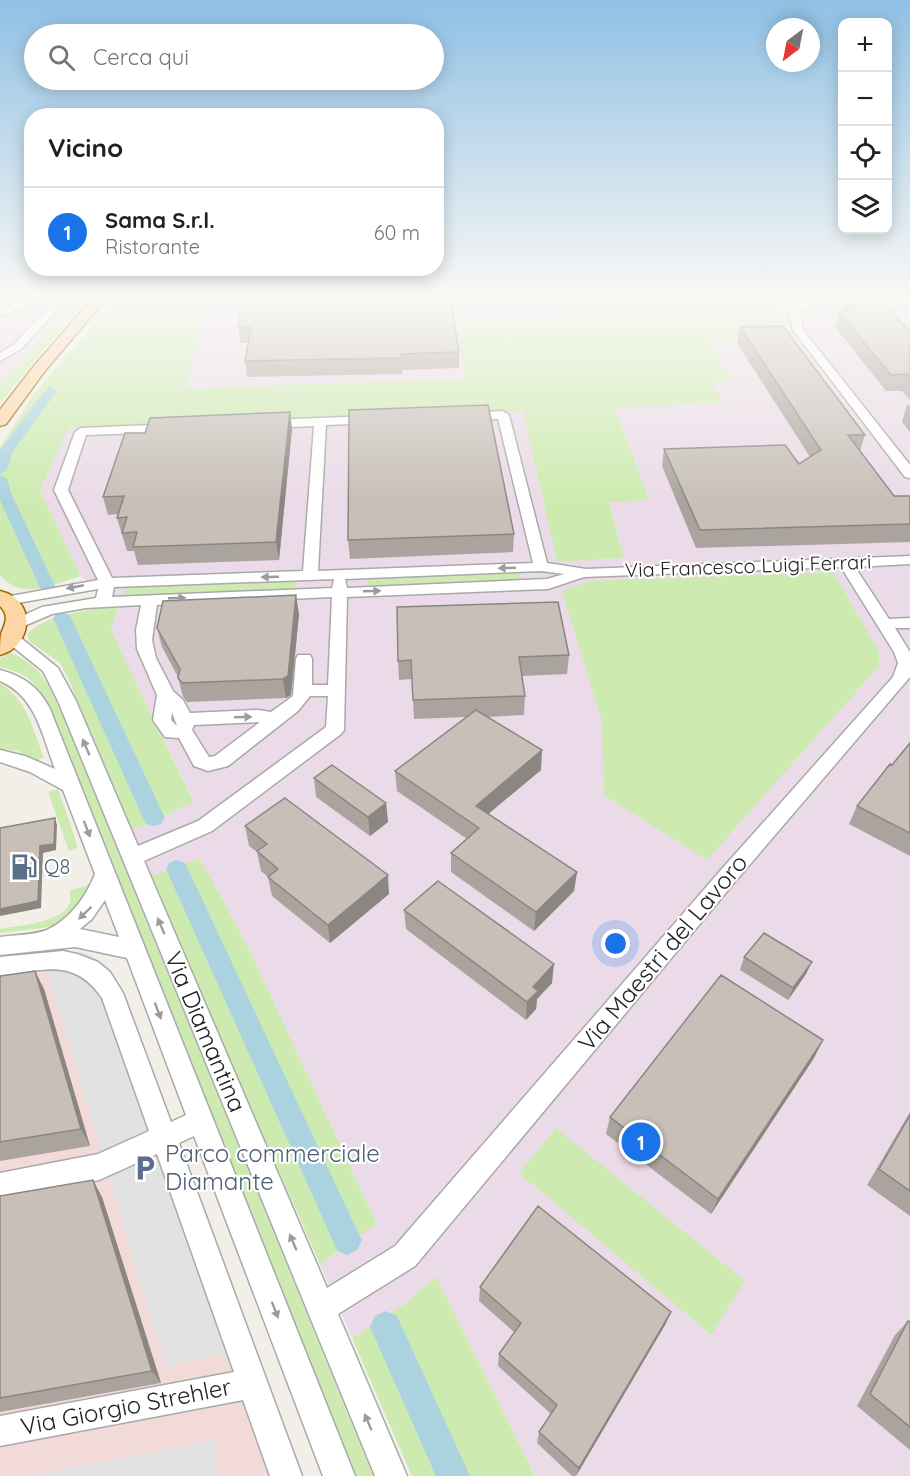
<!DOCTYPE html>
<html lang="it">
<meta charset="utf-8">
<style>
body{margin:0;font-family:Quicksand,sans-serif;background:#f2f2f2;color:#202124}
.controls{position:absolute;right:18px;top:18px;display:grid;overflow:hidden;border-radius:12px;box-shadow:0 3px 15px #0003}
.controls button{width:54px;height:54px;display:grid;place-items:center;padding:0;border:0;border-bottom:2px solid #e0e0e0;background:#fff;color:#202124;font:30px sans-serif}
.compass{position:absolute;left:766px;top:18px;width:54px;height:54px;border-radius:50%;background:#fff;box-shadow:0 3px 15px #0003;rotate:212deg}
.you{position:absolute;left:616px;top:944px;width:21px;height:21px;margin:-15px;border:4px solid #fff;border-radius:50%;background:#1a73e8;box-shadow:0 0 0 9px #1a73e833}
.badge{display:grid;place-items:center;width:39px;height:39px;border-radius:50%;background:#1a73e8;color:#fff;font-size:20px;font-weight:700}
.pin{position:absolute;translate:-50% -50%;border:3px solid #fff;box-shadow:0 2px 6px #0006}
.list{margin:0;padding:0;list-style:none}
h2{display:flex;justify-content:space-between;align-items:center;height:78px;margin:0;padding:0 24px;font-size:26px}
h2 small{font-size:20px;font-weight:400;color:#757577}
.list li{display:grid;grid-template-columns:39px 1fr auto;gap:18px;align-items:center;box-sizing:border-box;height:90px;padding:0 24px;border-top:2px solid #e0e0e0}
.list b{display:block;font-size:22px;white-space:nowrap}
.list p{margin:0;font-size:20px;white-space:nowrap;color:#757577}
.list em{font-size:20px;font-style:normal;color:#757577}
.icon{flex:none;width:33px;height:33px;fill:none;stroke:currentColor;stroke-width:2;stroke-linecap:round;stroke-linejoin:round}
.map{position:relative;flex:none;width:910px;height:1476px;overflow:hidden}
.search{position:absolute;background:#fff;box-shadow:0 3px 15px #0003;left:24px;top:24px;width:420px;height:66px;display:flex;align-items:center;gap:15px;box-sizing:border-box;padding:0 21px;border-radius:33px;color:#757577;font-size:22px}
.panel{position:absolute;background:#fff;box-shadow:0 3px 15px #0003;left:24px;top:108px;width:420px;height:168px;border-radius:24px}
.map>svg:first-child{display:block}
</style>
<div class="map">
<svg width="910" height="1476" viewBox="0 0 910 1476">
<rect width="100%" height="100%" fill="#f2efe9"/>
<path fill="#f2dad9" d="M67 951 85 953 103 964 298 1476H0V961L41 952Z"/>
<path fill="#ebdbe8" d="M0 295H81L0 386Z
M196 295H699L712 313 456 322 465 379 185 388 208 298H196Z
M884 297 910 309V1476H535L436 1276 406 1303 352 1338 320 1264 377 1224 249 949 200 858 152 876 132 831 194 801 111 630 118 608 81 576 40 490 69 427 523 411 557 562 624 558 609 501 650 500 614 407 723 403 710 381 731 380 708 344 783 329 780 313Z"/>
<path fill="#cdebb0" d="M81 295H92L40 354 0 403V386Z
M119 295H196V298H208L186 388 465 379 456 322 712 313 699 295H777L783 329 709 344 732 380 711 381 724 403 614 407 650 500 609 502 624 558 557 562 523 411 69 427 40 490 81 576C52 584 23 602 0 575V447L35 393Z
M519 571 521 583 368 589V576Z
M833 572 879 651V666L707 860 604 795 602 722 562 591 589 581Z
M297 579 296 592 123 599 127 585Z
M100 608H118L111 630 194 802 132 831 67 676 59 662 30 642 27 634C47 615 74 613 100 608Z
M10 652C40 667 45 678 59 707L373 1476H355L50 710C37 683 30 674 0 667V659Z
M0 684C27 698 33 731 44 757L36 761 18 751 0 749Z
M58 789 78 847 69 851 48 792Z
M200 858 249 949 377 1224 320 1264 225 1049 152 876Z
M94 884 93 896 59 926 0 933V929C20 925 53 924 67 908 72 903 70 896 70 890Z
M556 1128 745 1281 711 1335 519 1173Z
M436 1276 535 1476H412L352 1338 406 1303Z"/>
<path fill="#e2e2e2" d="M67 951 85 953 93 957 103 964 111 975 249 1347 166 1367 41 952Z
M216 1440 217 1476H26Z"/>
<g fill="none" stroke-linecap="round" stroke-linejoin="round">
<path fill="#aad3df" fill-rule="evenodd" d="M51 387 57 391 12 453 7 470 0 474V450L47 388Z
M0 475 7 479 11 493 56 588 54 591 48 593 40 588 0 500Z
M62 613 68 614 71 618 165 818 161 824 154 826 147 824 143 818 53 618 56 614Z
M177 860 185 863 188 869 357 1230 362 1240 357 1250 347 1255 337 1250 166 869 169 863Z
M386 1311 397 1316 470 1476H436L370 1327 375 1316Z"/>
<g stroke="#a9a9a9" stroke-width="3">
<path id="minor" d="M41 295H56L0 316V310Z
M60 295H71L21 349 0 361V353L13 345Z
M785 295H795L797 304 846 295H868L798 310 803 330 910 465V478L905 477 793 330Z
M503 411 509 415 547 563 586 569 910 556V564L855 567 889 619 910 618V628H895L910 652V677L734 883 415 1266 338 1314 407 1476H375L58 701 43 671 2 638 10 633 16 634 58 668 76 701 138 846 198 821 326 727 328 696H310L298 711 228 766 208 771 194 766 179 738 165 737 153 720 157 695 137 649 136 630 141 605 86 608 52 614 17 629 9 624 11 621 42 607 96 598 98 589 6 605 1 603 0 598 98 580 54 490 75 432 81 428 171 424 177 428 171 432 86 435 68 490 112 578 303 571 314 426 268 428 262 424 268 420 372 416 376 417V423L326 425 318 571 533 563 498 419 465 421 459 417 465 413ZM841 567 894 652 898 663 893 677 720 871 395 1246 327 1288 144 861 212 831 341 734 344 730 347 597 548 589 584 577ZM541 571 564 574 547 579 347 588 345 579ZM334 579 332 588 112 597 114 587ZM332 597 328 685H312V659L310 655H298L296 659 293 696 271 712 258 710 190 713 183 700 173 691 156 658 152 640 157 605ZM172 712 177 726 171 720ZM260 722 215 756 209 757 192 730 194 725Z
M0 670C23 676 39 687 50 709L355 1476H323L194 1136 179 1143 302 1476H270L243 1400 0 1446V1416L234 1372 157 1154 99 1180 0 1199V1173L98 1154 149 1131 102 998C74 957 42 970 0 977V957L63 951 77 954 98 962 110 972 123 993 171 1122 186 1115 127 958 75 947 0 955V937C14 935 34 935 47 930 70 919 86 897 95 874L63 790 30 772 0 762V750L25 756 55 769C42 735 36 696 0 681ZM105 900 119 937 80 929 92 919Z"/>
</g>
<g stroke="#a06b00" stroke-width="3">
<path id="major" d="M96 295H109L44 372 6 424 0 426V410L34 366Z
M0 591C38 600 32 647 0 655 0 649 0 640 1 634 5 623 10 616 0 606Z"/>
</g>
<use href="#minor" fill="#fff" fill-rule="evenodd"/>
<use href="#major" fill="#fcd6a4" fill-rule="evenodd"/>
</g>
<path fill="#aba49e" d="M396 299 459 352V368L402 370V374L247 377 245 361 248 343H240L238 327Z
M843 305 910 332V400L902 391H886L835 327 839 312H842Z
M740 327 865 435 860 451 894 496H910V542L696 548 662 466 664 449 799 464 810 457 737 343Z
M907 405H910V432L902 422Z
M290 412 292 429 279 560 138 565 134 551H127L117 518 118 514 108 515 103 497 145 433Z
M514 534 513 552 350 559 348 540Z
M299 614 291 695 286 698 187 702 183 697 178 677 162 647 157 628Z
M569 655 567 674 522 676 525 696 524 715 487 717 541 770 488 814 577 872 574 891 534 931 451 872V853L467 839 397 791 395 771 467 717 414 719 412 679 399 680 398 661Z
M910 743V856L849 824 857 806 892 765Z
M314 778 386 803 388 822 370 836 316 797Z
M245 826 389 894 330 943 272 896 268 877 261 871 257 852 249 846Z
M404 910 552 983 537 999 536 1009 526 1020 406 929Z
M744 957 806 974 788 1000 740 970Z
M0 976 44 989 90 1146 0 1161Z
M814 1058 711 1214 606 1134 610 1117Z
M910 1112V1216L867 1185Z
M0 1196 102 1197 161 1383 0 1412Z
M480 1287 671 1312 665 1325 576 1476H572L537 1443 539 1432 551 1414 498 1366 499 1354 514 1332 479 1301Z
M908 1321 910 1322V1450L857 1406 895 1335Z"/>
<path fill="#8b8681" d="M0 295H13L2 299 4 304 0 305Z
M290 412 292 429 279 560 276 542Z
M296 595 299 614 291 695 286 698 283 679Z
M542 750 541 770 475 825 476 806Z
M386 803 388 822 370 836 368 817Z
M55 818 57 825 56 850 43 853 41 908 0 916V909L40 846Z
M577 872 574 891 534 931 536 912Z
M388 875 389 894 330 943 328 925Z
M812 962 806 974 788 1000 793 988Z
M554 964 552 983 537 999 536 1009 526 1020 527 1002 533 987Z
M35 971 44 989 90 1146 81 1129Z
M823 1040 814 1058 711 1214 718 1199Z
M93 1180 102 1197 161 1383 152 1371Z
M671 1312 665 1325 576 1476 579 1468Z"/>
<path fill="#c7bfb8" stroke="#8b8681" stroke-width="1.5" d="M244 295H396V299L450 297 459 352 401 354 402 358 245 361 251 327H238Z
M883 304 910 332V377L907 374 891 375 839 312 849 311 843 305Z
M783 326 865 435H848L894 496H910V524L700 530 664 449 785 445 799 464 821 450 740 327Z
M488 405 514 534 348 540 349 410Z
M290 412 276 542 133 547 137 532 122 533 127 517 117 518 124 496 103 497 125 433H145L150 418Z
M296 595 288 676 283 679 182 683 178 678 180 669 157 628 163 601Z
M558 602 569 655 519 657 525 696 413 700 411 660 398 661 397 607Z
M476 710 542 750 476 806 577 872 536 912 451 853 479 828 395 771Z
M910 743V833L857 806 890 764 892 765Z
M332 765 386 803 368 817 314 778Z
M285 798 388 875 328 925 268 877 278 869 257 851 267 844 245 826Z
M55 818 54 844 40 846 38 901 0 909V828Z
M438 881 554 964 533 987 538 991 527 1002 404 910Z
M764 933 812 962 793 988 744 957Z
M35 971 81 1129 0 1142V976Z
M721 975 823 1040 718 1199 610 1117Z
M910 1115V1191L879 1169Z
M93 1180 152 1371 0 1398V1196Z
M538 1206 671 1312 579 1468 539 1432 557 1405 499 1354 521 1323 480 1287Z
M908 1321 910 1322V1427L870 1394Z"/>
<defs><path id="oneway-solid" d="M-6-.8H1V-3.2L6.5 0L1 3.2V.8H-6Z" transform="scale(1.5)"/></defs>
<g fill="#9c9c9c">
<use href="#oneway-solid" transform="translate(507 568) rotate(178)"/>
<use href="#oneway-solid" transform="translate(270 577) rotate(178)"/>
<use href="#oneway-solid" transform="translate(75 587) rotate(169)"/>
<use href="#oneway-solid" transform="translate(372 591) rotate(-2)"/>
<use href="#oneway-solid" transform="translate(177 598) rotate(-2)"/>
<use href="#oneway-solid" transform="translate(243 717) rotate(-2)"/>
<use href="#oneway-solid" transform="translate(86 747) rotate(-113)"/>
<use href="#oneway-solid" transform="translate(87 829) rotate(69)"/>
<use href="#oneway-solid" transform="translate(85 913) rotate(136)"/>
<use href="#oneway-solid" transform="translate(161 926) rotate(-113)"/>
<use href="#oneway-solid" transform="translate(158 1011) rotate(69)"/>
<use href="#oneway-solid" transform="translate(293 1242) rotate(-113)"/>
<use href="#oneway-solid" transform="translate(275 1310) rotate(69)"/>
<use href="#oneway-solid" transform="translate(368 1422) rotate(-113)"/>
</g>
<linearGradient id="sky" x2="0" y2="1"><stop stop-color="#8fc0e4"/><stop offset="0.59" stop-color="#f9f8f5"/><stop offset="1" stop-color="#f9f8f5" stop-opacity="0"/></linearGradient>
<rect width="910" height="502" fill="url(#sky)"/>
<defs>
<g id="fuel-bare" transform="scale(2.07)"><path d="M-5.5-6h7V0h2V4h1.3V-2.5L3-4.5l.8-.8L6-3V5H2.5V1h-1V6h-7ZM-4.2-4.7v3.2H.2V-4.7Z" fill="#5c6f8a" stroke="#fff" stroke-width="2.5" paint-order="stroke"/></g>
<g id="parking-bare" transform="scale(2.07)"><path d="M-3.5-5.5H1a3.5 3.5 0 0 1 0 7H-1V5.5H-3.5ZM-1-3.4V-.6H.8a1.4 1.4 0 0 0 0-2.8Z" fill="#5c6f8a" stroke="#fff" stroke-width="2.5" paint-order="stroke"/></g>
</defs>
<g fill-rule="evenodd">
<use href="#fuel-bare" x="24" y="867"/>
<use href="#parking-bare" x="145" y="1168"/>
</g>
<g text-anchor="middle" stroke-width="4.5" stroke-linejoin="round" paint-order="stroke">
<g font-size="20" fill="#222" stroke="#fff">
<text transform="translate(748 566) rotate(-2)" y="7">Via Francesco Luigi Ferrari</text>
</g>
<g font-size="20" fill="#4e5e75" stroke="#fff" text-anchor="start">
<text x="44" y="874">Q8</text>
</g>
<g font-size="24" fill="#222" stroke="#fff">
<text transform="translate(663 953) rotate(-50)" y="8">Via Maestri del Lavoro</text>
<text transform="translate(205 1032) rotate(67)" y="8">Via Diamantina</text>
<text transform="translate(126 1407) rotate(-11)" y="8">Via Giorgio Strehler</text>
</g>
<g font-size="24" fill="#4e5e75" stroke="#fff" text-anchor="start">
<text x="165" y="1162">Parco commerciale<tspan x="165" dy="28">Diamante</tspan></text>
</g>
</g>
</svg>
<div class="controls">
<button>+</button>
<button>−</button>
<button><svg class="icon" aria-label="locate" viewBox="0 0 24 24"><circle cx="12" cy="12" r="6"/><path d="M12 2v4M12 18v4M2 12h4M18 12h4"/></svg></button>
<button><svg class="icon" aria-label="layers" viewBox="0 0 24 24"><path d="M12 4l9 5-9 5-9-5zM3 14l9 5 9-5"/></svg></button>
</div>
<svg class="compass" viewBox="-18 -18 36 36"><path d="M0-13l5 13h-10z" fill="#e53935"/><path d="M0 13l5-13h-10z" fill="#757577"/></svg>
<div class="you"></div>
<div class="pin badge" style="left:641px;top:1142px">1</div>
<div class="search"><svg class="icon" aria-label="search" viewBox="0 0 24 24"><circle cx="10" cy="10" r="6"/><path d="M15 15l6 6"/></svg>Cerca qui</div>
<section class="panel">
<h2>Vicino<small></small></h2>
<ul class="list">
<li><span class="badge">1</span><div><b>Sama S.r.l.</b><p>Ristorante</p></div><em>60 m</em></li>
</ul>
</section>
</div>
